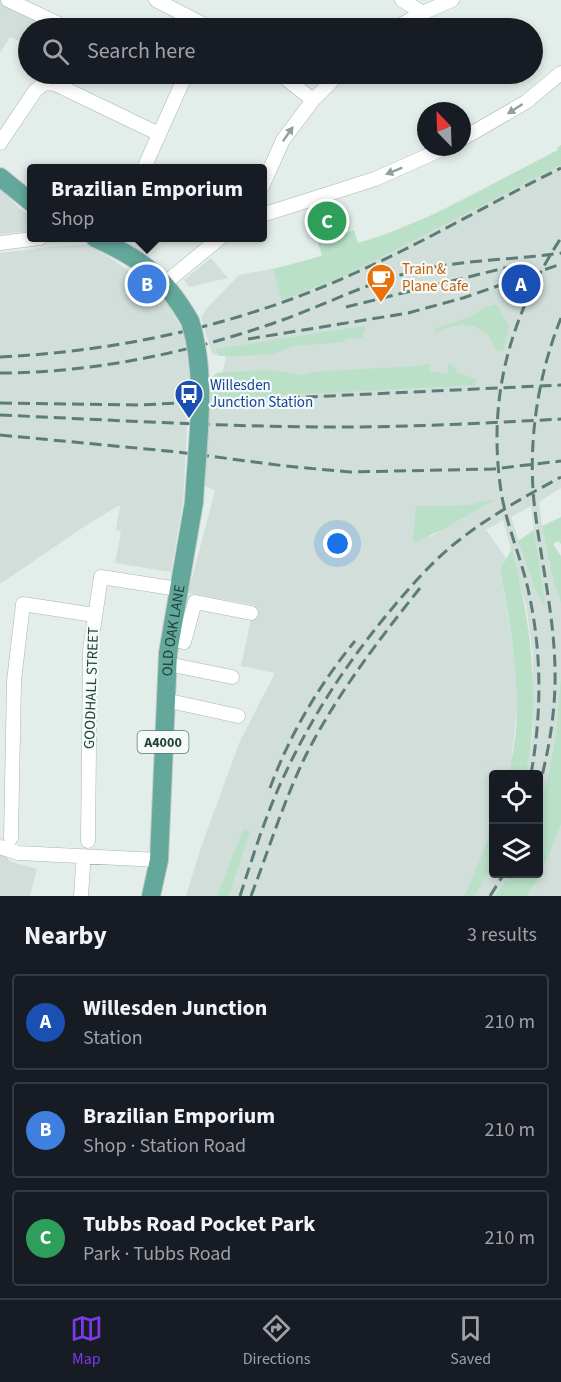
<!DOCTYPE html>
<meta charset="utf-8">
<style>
body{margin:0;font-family:"Source Sans 3",sans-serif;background:#242831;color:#f1f3f6}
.controls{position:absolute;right:18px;bottom:18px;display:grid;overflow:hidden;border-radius:6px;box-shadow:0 3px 9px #0003}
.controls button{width:54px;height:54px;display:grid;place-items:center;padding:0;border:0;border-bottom:2px solid #363941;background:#171b24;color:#f1f3f6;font:30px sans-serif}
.compass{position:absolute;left:417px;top:102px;width:54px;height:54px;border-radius:50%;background:#171b24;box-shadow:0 3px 9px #0003;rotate:337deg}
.you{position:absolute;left:338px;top:544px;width:21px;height:21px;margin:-15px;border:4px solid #fff;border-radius:50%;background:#1a73e8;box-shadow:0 0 0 9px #1a73e833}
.badge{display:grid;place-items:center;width:39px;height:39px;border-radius:50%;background:#7c3aed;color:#fff;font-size:20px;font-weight:700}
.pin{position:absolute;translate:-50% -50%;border:3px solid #fff;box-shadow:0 2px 6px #0006}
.popup{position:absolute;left:27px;top:164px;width:240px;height:78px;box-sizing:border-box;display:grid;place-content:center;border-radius:6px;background:#171b24;filter:drop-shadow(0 2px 4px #0005);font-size:20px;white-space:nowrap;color:#9ea1a6}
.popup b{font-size:22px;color:#f1f3f6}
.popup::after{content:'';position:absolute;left:50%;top:100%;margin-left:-12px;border:12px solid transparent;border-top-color:#171b24}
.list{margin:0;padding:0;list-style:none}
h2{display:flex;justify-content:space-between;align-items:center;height:78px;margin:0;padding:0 24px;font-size:26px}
h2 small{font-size:20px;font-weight:400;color:#9ea1a6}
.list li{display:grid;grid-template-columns:39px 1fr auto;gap:18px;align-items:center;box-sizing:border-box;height:96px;margin:0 12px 12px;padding:0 12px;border:2px solid #363941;border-radius:6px}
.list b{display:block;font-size:22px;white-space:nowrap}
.list p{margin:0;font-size:20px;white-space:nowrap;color:#9ea1a6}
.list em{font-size:20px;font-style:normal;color:#9ea1a6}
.icon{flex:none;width:33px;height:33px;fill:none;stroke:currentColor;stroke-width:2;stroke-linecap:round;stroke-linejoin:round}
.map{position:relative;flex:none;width:561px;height:896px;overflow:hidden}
.search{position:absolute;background:#171b24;box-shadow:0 3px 9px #0003;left:18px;right:18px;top:18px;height:66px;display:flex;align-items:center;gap:15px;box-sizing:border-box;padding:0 21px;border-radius:33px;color:#9ea1a6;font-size:22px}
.sheet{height:402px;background:#171b24}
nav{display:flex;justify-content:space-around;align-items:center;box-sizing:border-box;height:84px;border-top:2px solid #363941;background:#171b24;font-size:16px;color:#9ea1a6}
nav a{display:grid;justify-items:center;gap:3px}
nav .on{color:#7c3aed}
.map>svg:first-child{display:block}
</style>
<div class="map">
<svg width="561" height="896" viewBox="0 0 561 896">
<rect width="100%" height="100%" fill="#e3eeea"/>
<path fill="#d1ded9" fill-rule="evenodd" d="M0 0H2L52 21 48 28H28V45L10 37 0 53Z
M561 145V488L539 502 542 526 553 580 561 603V673L556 732 548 777 539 808 538 774H526L533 731V656L526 606 503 520 486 530 506 558 500 569 518 679 517 708 511 762 508 774H494V826L491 834 468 889 462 896H229L249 831 243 829 217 896H186L200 850 240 741 275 673 241 666 254 605 188 593 215 491 205 486 208 410 188 411 183 501 171 572 115 563 121 532 116 530 120 505 88 524 0 584V253L56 246 87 245 103 253 162 294 183 331 190 367 188 399H209L210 380 217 373 223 372 226 356 212 354 201 317 208 307 239 275 292 265 374 239 434 214 558 150 557 148ZM491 499 430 537 417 506 468 505ZM531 506 534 530 545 606 536 591 511 517Z
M0 188 19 208 31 216V231L0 234Z
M211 258 228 278 189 287 184 280Z
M561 825V896H527L540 876Z
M0 841 9 861 37 869 30 896H0Z
M493 864 494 874H510L495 896H475Z"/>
<path fill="#bae1c7" d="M561 145V165L340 278 282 300 273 269 322 256 309 211 337 202 346 233 354 230 358 243C429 223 493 183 558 150L557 148Z
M496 304 509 326 503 352 495 349C487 321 457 320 436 333L435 329 470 317 483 308Z
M364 326 366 332H363V338L345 339V342L292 346 273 355 218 356 216 349Z
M423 364H429V372L448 373V364H451L458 373 476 379V385L209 399 210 380 217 373 270 370 302 375 312 372 416 366Z
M491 499 493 501C467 514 440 534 413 542L416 506 468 505Z
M561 517V544L558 541 553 544 561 556V603L553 580 542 526Z
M534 530 546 608 536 591 518 541Z
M512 549C531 625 541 696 526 774H508C527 705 512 638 500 569Z
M561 673V825L540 876 527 896H495L510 874H538L539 808 548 777 556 733Z
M493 826V864L475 896H463L468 889Z
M243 829 250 831 229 896H217Z"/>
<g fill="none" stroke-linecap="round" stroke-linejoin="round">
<g stroke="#a5b7b2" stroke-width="15">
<path id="minor" d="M8 0 57 23
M156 0 210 28
M402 0 418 10 420 14
M396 28 420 14 452 0
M280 74 313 100
M462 139 526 102 561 73
M0 143 35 91 44 83 55 84 159 134
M144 168 183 81
M262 187 283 140 313 100 339 74
M262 215 375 179 447 147
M0 243 40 238
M165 283 220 238
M171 638 184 642 195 602 251 613
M168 664 232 677
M165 700 238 716
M11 838 14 681 23 604 94 615
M88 841 90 650 101 577 178 589
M0 847 18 853 159 860
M81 896 83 866"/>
</g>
<g stroke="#c1cac8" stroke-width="20">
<g id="major">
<path d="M0 177 32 203"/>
<path d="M95 238C142 259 164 276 190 321"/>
<path id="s1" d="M151 896 159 860 168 653 194 502"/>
</g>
</g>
<use href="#minor" stroke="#fff" stroke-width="14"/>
<use href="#major" stroke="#63a89b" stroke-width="18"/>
<path stroke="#5b7d76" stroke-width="3" stroke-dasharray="12 6" stroke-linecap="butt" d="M346 307 521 264
M248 339 408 313 463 298 561 264
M0 357C123 351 243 324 355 273 425 242 492 202 561 168
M0 373C88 373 184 354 268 325 314 310 357 287 404 274 456 259 508 261 561 253
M0 403 138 405 561 385
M0 415C112 420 225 427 338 427 412 427 487 423 561 419
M0 435 178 452 285 466 350 472 493 469 561 461
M531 774C542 712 542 651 528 589 521 558 508 529 502 497 486 401 509 318 561 238
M270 788C290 734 319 685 355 641
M538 791C549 751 556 710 555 669 554 613 540 557 534 502 528 440 538 375 561 318
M240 896C253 856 266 814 284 776 312 716 348 661 390 611 409 588 430 564 453 545 486 518 524 497 561 477
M251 896C269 849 284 800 306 755 337 694 378 641 420 588
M490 896 504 874"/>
<g stroke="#c1cac8" stroke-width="20" stroke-linecap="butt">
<path id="major-bridge" d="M190 321C208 377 197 444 194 502"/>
</g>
<use href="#major-bridge" stroke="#63a89b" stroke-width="18"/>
</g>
<defs><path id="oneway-solid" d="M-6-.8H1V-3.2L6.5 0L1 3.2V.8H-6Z" transform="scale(1.5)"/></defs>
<g fill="#90a09d">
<use href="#oneway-solid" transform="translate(515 109) rotate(147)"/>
<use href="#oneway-solid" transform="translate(288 134) rotate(-55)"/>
<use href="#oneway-solid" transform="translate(394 171) rotate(158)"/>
</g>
<defs>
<g id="cafe-pin" transform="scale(1.5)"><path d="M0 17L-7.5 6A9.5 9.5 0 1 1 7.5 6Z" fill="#e8710a" stroke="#f4faf7"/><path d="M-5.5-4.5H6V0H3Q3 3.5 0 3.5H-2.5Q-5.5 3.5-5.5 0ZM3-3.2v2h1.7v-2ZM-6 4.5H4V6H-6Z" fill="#fff"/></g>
<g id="bus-pin" transform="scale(1.5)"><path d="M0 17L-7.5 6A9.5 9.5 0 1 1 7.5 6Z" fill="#1a4fb4" stroke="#f4faf7"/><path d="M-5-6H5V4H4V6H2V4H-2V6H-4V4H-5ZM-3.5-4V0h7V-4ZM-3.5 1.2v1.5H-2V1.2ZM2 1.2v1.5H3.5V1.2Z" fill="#fff"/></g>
</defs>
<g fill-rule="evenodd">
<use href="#cafe-pin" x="381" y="278"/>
<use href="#bus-pin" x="189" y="394"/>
</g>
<g text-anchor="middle" stroke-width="4.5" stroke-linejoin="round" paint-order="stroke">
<rect fill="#f4faf7" stroke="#607873" stroke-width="1.5" x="137.5" y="731" width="51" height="22" rx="4.5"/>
<g font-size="14" font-weight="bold" fill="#21413b">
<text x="163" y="747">A4000</text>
</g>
<g font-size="15" fill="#c56008" stroke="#f4faf7" text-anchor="start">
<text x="402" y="274">Train &amp;<tspan x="402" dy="17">Plane Cafe</tspan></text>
</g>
<g font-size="15" fill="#164399" stroke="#f4faf7" text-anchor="start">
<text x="210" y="390">Willesden<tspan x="210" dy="17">Junction Station</tspan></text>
</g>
<g font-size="15" fill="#21413b" stroke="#f4faf7">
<text dy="5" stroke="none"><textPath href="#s1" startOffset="267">OLD OAK LANE</textPath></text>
<text transform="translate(91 688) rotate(-88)" y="5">GOODHALL STREET</text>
</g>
</g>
</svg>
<div class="controls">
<button><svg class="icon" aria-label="locate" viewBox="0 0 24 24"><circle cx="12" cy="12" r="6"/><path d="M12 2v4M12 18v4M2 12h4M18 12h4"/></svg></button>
<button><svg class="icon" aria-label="layers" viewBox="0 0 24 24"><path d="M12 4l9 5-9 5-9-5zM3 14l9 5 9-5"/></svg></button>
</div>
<svg class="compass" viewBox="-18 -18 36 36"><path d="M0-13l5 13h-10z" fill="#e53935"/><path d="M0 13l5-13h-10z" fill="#9ea1a6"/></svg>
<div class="you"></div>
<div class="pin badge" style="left:521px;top:284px;background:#1a4fb4">A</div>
<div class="pin badge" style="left:147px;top:284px;background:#3f7fe0">B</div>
<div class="popup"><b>Brazilian Emporium</b>Shop</div>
<div class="pin badge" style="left:327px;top:221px;background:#2e9e5b">C</div>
<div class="search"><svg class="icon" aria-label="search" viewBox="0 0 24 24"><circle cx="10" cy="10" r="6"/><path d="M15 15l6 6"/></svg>Search here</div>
</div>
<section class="sheet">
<h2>Nearby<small>3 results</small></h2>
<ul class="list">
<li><span class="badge" style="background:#1a4fb4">A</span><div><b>Willesden Junction</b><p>Station</p></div><em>210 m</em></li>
<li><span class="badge" style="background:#3f7fe0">B</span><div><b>Brazilian Emporium</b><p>Shop · Station Road</p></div><em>210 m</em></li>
<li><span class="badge" style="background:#2e9e5b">C</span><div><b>Tubbs Road Pocket Park</b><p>Park · Tubbs Road</p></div><em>210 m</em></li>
</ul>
</section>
<nav>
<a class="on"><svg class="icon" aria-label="map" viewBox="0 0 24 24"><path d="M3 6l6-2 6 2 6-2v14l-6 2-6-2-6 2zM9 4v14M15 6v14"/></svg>Map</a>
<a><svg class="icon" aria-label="directions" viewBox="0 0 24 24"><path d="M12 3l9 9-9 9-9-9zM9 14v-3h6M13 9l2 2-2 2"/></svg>Directions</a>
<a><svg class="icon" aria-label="saved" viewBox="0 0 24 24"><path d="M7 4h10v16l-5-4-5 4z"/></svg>Saved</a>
</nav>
